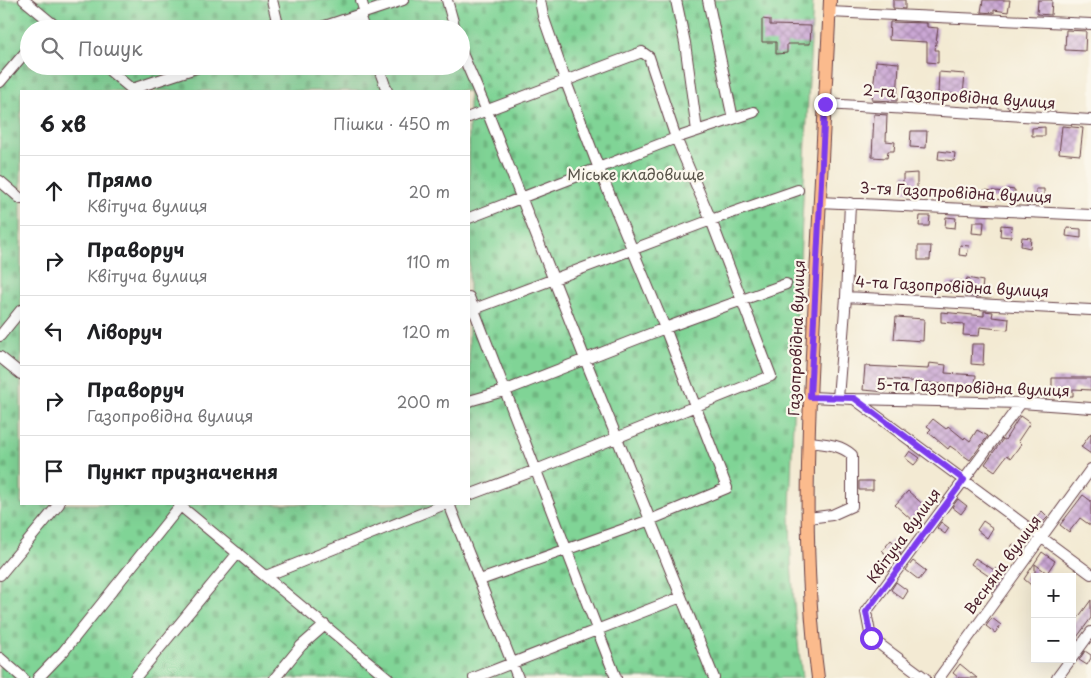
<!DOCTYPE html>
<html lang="uk">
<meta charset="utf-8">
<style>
body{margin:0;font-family:"Playpen Sans",sans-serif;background:#f6f6f6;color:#202124}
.controls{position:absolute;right:15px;bottom:15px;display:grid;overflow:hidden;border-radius:0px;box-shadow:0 5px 20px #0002}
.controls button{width:45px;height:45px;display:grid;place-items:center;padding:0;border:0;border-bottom:1px solid #e0e0e0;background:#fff;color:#202124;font:25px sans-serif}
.stop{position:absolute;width:15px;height:15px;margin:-11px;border:4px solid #7c3aed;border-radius:50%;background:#fff}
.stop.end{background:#7c3aed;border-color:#fff;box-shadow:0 1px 5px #0008}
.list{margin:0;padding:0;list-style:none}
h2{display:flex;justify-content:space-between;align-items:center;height:65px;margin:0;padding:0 20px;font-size:21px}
h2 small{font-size:16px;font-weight:400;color:#757577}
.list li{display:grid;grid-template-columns:32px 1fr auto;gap:15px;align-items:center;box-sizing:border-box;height:70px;padding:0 20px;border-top:1px solid #e0e0e0}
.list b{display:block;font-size:19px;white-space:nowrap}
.list p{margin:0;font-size:16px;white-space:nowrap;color:#757577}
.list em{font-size:16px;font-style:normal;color:#757577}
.icon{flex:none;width:28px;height:28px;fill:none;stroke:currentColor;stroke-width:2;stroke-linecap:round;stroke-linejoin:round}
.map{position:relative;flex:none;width:1091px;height:678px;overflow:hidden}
.search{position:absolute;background:#fff;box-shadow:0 5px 20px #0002;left:20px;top:20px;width:450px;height:55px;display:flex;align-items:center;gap:12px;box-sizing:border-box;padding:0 18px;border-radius:28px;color:#757577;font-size:19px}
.panel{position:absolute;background:#fff;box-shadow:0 5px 20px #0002;left:20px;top:90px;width:450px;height:415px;border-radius:0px}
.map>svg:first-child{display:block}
</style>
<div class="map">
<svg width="1091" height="678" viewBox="0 0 1091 678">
<defs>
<pattern id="cemetery-stones" width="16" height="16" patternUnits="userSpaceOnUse" patternTransform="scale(1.25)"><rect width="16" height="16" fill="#80d496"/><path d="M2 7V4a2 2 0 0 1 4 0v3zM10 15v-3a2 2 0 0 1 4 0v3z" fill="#70b681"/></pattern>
<pattern id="building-cross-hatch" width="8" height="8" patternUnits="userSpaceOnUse" patternTransform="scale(1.25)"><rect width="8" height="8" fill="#caa7d4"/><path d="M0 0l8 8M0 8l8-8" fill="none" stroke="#a687ac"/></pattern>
</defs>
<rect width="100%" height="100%" fill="#fbf7ec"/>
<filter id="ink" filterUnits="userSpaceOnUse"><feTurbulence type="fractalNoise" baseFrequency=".02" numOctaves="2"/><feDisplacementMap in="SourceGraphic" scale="10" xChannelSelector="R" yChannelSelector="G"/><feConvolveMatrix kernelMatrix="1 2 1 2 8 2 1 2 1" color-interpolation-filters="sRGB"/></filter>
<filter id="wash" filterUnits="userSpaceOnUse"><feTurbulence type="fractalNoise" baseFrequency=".0096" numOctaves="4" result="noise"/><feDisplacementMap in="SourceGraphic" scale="20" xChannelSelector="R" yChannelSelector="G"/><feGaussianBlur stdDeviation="1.12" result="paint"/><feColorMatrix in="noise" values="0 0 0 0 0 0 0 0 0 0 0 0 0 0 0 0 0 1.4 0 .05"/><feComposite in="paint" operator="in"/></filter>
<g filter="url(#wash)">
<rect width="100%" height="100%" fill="#f3ead3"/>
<path fill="url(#cemetery-stones)" stroke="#657a60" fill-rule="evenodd" d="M0 0H813L795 360 790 511 791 562 795 615 802 678H0ZM29 29H461V66H29ZM21 91H469V504H21Z"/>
<g id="blocks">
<path fill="url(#building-cross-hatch)" d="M893 0H905V9L893 8Z
M983 0H1010L1008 12 994 10V13L981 12Z
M1038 0H1052L1051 15 1037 14Z
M762 19 770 20V25L811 26 810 44H787V53L776 54V42H762Z
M890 22 927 23V27L938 28 935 50H938V63L927 62V42L889 40Z
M1066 30 1086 31 1085 51 1065 50Z
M876 61 899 63 897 101 872 100Z
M939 72 965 74 963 95 938 93Z
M1008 98 1020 99 1019 109 1007 107Z
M874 114 887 115 886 141 895 142 894 151H888L887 158 872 157Z
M1062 126 1083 128 1080 155 1059 153Z
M1045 127V136H1032V128Z
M911 131H927L926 148 910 147Z
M939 151 955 153 954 161 938 159Z
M917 173V192H903V174Z
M1006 189 1015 190 1014 201 983 198 984 190 1005 192Z
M1036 189H1044V200H1036Z
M920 216H930L929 226H919Z
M946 217 956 218 955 228 945 227Z
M973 222H984L983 234 972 233Z
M1001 225 1012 226 1011 237 1000 236Z
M1067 228 1081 229V238L1066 236Z
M1022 237 1031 238 1030 248 1021 246Z
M960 245 969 246 967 256 959 255Z
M918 246H931L930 260H918Z
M967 278 983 281 981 297 964 295V293L947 292V282L966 283Z
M984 311 993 312 992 317 1009 319 1008 330 980 327 979 336 963 335 964 324 941 322V312L984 316Z
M896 317 924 319 923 341 894 339Z
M972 344H984L983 365 971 364Z
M929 363 946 365 945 373 976 375 975 389H953V385L886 379V392L863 390 865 366 928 369Z
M1052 378H1091V390L1073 389V396H1052Z
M1020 416 1030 423 1018 441 1021 444 1011 458 1007 455 995 471 985 464 1003 439 1005 440Z
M933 419 946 429 948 426 964 439 965 437 970 441 977 430 988 436 970 460 950 446 948 449 928 432 931 429 927 426Z
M1091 433V454L1081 447Z
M910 451 920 458 914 465 905 458Z
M859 481H873V490H859Z
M908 491 926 507 913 521 895 505Z
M1083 495 1091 501V526L1080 518 1069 532 1060 525Z
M958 499 967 506 961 514 952 507Z
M1042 511 1048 517 1040 525 1035 519Z
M983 521 993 528 987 538 977 530Z
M941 522 949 528 945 534 937 528Z
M891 540 901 549 899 552 901 554 895 561 882 551Z
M1013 544 1022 550 1017 557 1008 551Z
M1042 552 1055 561 1047 573 1035 564V580L1031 585 1024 579Z
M975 558 994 570 996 568 1005 575 992 593 983 587 990 577 971 564Z
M913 561 926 571 919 580 906 570Z
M896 582 908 591 903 599 891 590Z
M1091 600V618L1072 644V626Z
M992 618 1001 625 995 633 986 626Z
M1085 651 1091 655V658L1087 665 1079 660Z
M960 664 977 678H959L953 673Z"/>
</g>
</g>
<g filter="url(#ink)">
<use href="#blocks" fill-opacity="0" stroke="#633d44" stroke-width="1"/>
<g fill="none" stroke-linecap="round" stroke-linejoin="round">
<g stroke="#633d44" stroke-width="12">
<path id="minor" d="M24 0 59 29
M272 0 279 29
M361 0 365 13
M447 0 455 29
M676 0 685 43 697 131
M708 0 733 119
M829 12 1091 24
M359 15 364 29
M316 29 403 0
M461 51 487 111 585 359 714 678
M104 66 134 91
M378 66 387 91
M0 82 29 48
M132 89 202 66
M825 104 1091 120
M469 117 642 52 649 57 676 138 711 220 771 376 536 470 469 495
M0 181 21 199
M819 202 1091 215
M850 203 846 297 1091 310
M469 218 676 138 754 112
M469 297 616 678
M469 311 711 220 798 190
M0 336 21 310
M0 357 21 374
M810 397 854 399 1091 574
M838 398 846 297
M854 399 1021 403 1091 408
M469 401 504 391 665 328 786 284
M178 504 388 678
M449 504 518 678
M808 518 832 515 852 506V455C840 444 825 444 809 442
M0 575 59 504
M266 576 445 504
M480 580 650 520 727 488 665 328 599 169 566 82 543 16 540 0
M0 658 23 678
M1072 658 1091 632
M38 678 63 652 180 506
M135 678 238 553
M275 678 301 646 325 625
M474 678 681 597
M925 678 871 638 866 612 1021 403
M939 678 1091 469
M1057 678 1071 659"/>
</g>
<g stroke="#633d44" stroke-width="14">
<path id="major" d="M818 678C803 565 807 449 813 335 818 224 825 112 830 0"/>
</g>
<use href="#minor" stroke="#fff" stroke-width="10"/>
<use href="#major" stroke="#fbbb8d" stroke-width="12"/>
</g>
</g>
<g fill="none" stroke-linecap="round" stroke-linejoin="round" filter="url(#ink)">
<path stroke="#7c3aed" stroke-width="6" d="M825 104 810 397 854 398 964 480 866 612 871 638"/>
</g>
<g text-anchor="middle" stroke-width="4.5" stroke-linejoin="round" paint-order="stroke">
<g font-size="15" fill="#4a1f2b" stroke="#fbf7ec">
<text transform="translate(959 97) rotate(4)" y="5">2-га Газопровідна вулиця</text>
<text transform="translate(956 193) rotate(3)" y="5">3-тя Газопровідна вулиця</text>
<text transform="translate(952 287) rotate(3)" y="5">4-та Газопровідна вулиця</text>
<text transform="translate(797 338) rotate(-88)" y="5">Газопровідна вулиця</text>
<text transform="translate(973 388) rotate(2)" y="5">5-та Газопровідна вулиця</text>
<text transform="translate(904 536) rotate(-54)" y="5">Квітуча вулиця</text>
<text transform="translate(1003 565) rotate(-54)" y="5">Весняна вулиця</text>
</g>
<g font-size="15" fill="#5a554b" stroke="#fbf7ec">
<text x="636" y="180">Міське кладовище</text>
</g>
</g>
</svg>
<div class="controls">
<button>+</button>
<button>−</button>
</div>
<div class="stop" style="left:871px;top:638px"></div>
<div class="stop end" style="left:825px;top:104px"></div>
<div class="search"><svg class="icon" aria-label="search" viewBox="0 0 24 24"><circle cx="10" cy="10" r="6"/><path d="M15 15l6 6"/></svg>Пошук</div>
<section class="panel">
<h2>6 хв<small>Пішки · 450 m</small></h2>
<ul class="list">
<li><svg class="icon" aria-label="ahead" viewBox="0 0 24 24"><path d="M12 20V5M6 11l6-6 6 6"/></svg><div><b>Прямо</b><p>Квітуча вулиця</p></div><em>20 m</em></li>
<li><svg class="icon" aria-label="right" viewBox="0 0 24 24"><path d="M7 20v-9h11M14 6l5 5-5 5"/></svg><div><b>Праворуч</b><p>Квітуча вулиця</p></div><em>110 m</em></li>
<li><svg class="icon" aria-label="left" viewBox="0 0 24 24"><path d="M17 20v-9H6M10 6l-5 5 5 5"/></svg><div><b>Ліворуч</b></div><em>120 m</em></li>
<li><svg class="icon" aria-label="right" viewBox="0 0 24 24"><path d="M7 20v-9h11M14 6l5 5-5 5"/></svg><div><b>Праворуч</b><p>Газопровідна вулиця</p></div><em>200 m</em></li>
<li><svg class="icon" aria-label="arrive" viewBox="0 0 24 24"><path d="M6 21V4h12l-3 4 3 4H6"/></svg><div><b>Пункт призначення</b></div></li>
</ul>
</section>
</div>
